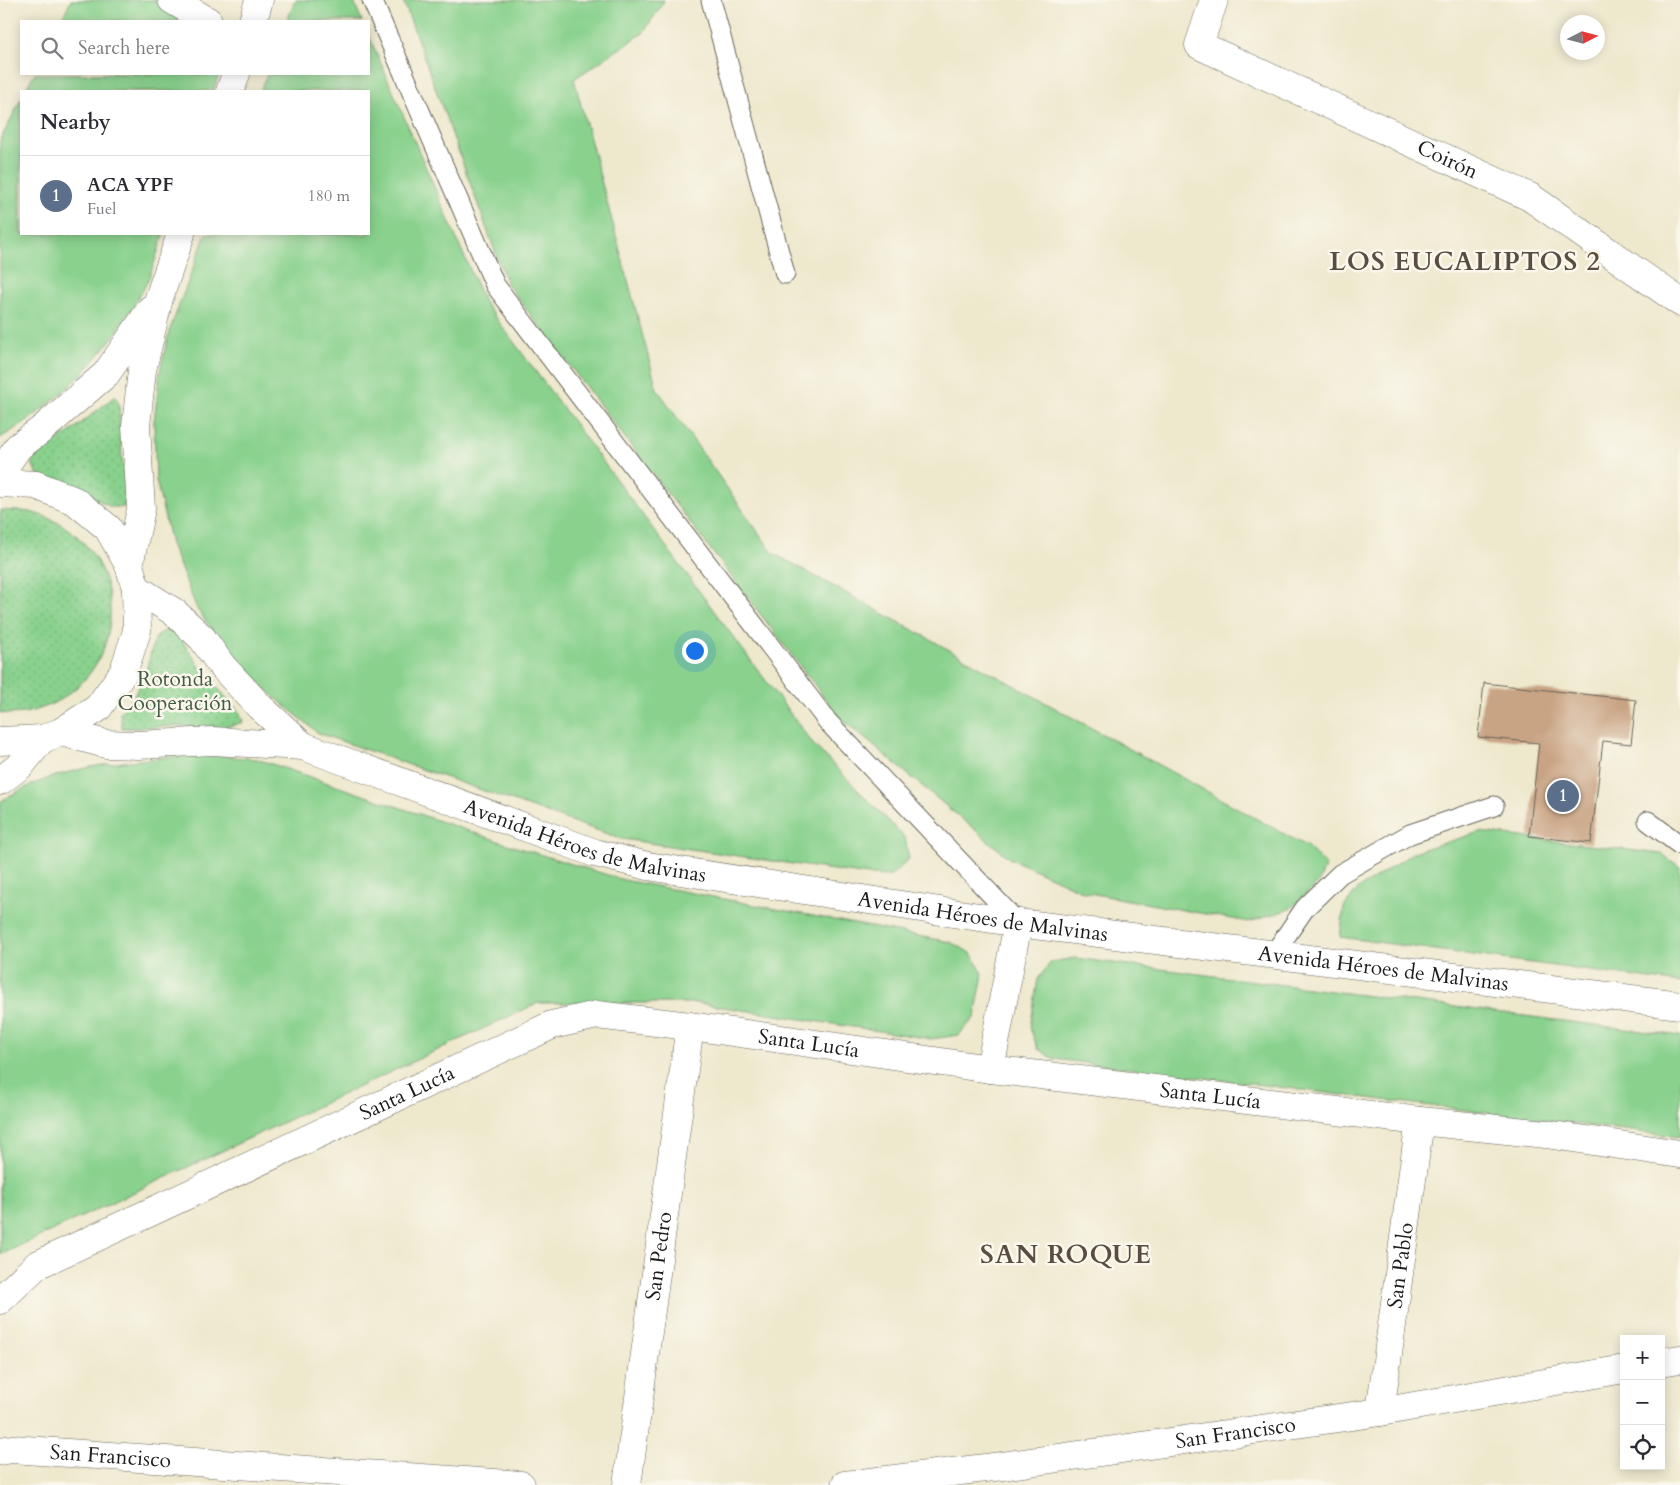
<!DOCTYPE html>
<meta charset="utf-8">
<style>
body{margin:0;font-family:Cardo,serif;background:#f2f2f3;color:#2b2b33}
.controls{position:absolute;right:15px;bottom:15px;display:grid;overflow:hidden;border-radius:0px;box-shadow:0 2px 12px #0003}
.controls button{width:45px;height:45px;display:grid;place-items:center;padding:0;border:0;border-bottom:1px solid #e1e1e2;background:#fff;color:#2b2b33;font:25px sans-serif}
.compass{position:absolute;left:1560px;top:15px;width:45px;height:45px;border-radius:50%;background:#fff;box-shadow:0 2px 12px #0003;rotate:84deg}
.you{position:absolute;left:694px;top:650px;width:18px;height:18px;margin:-12px;border:4px solid #fff;border-radius:50%;background:#1a73e8;box-shadow:0 0 0 8px #1a73e833}
.badge{display:grid;place-items:center;width:32px;height:32px;border-radius:50%;background:#1a73e8;color:#fff;font-size:16px;font-weight:700}
.pin{position:absolute;translate:-50% -50%;border:2px solid #fff;box-shadow:0 1px 5px #0006}
.list{margin:0;padding:0;list-style:none}
h2{display:flex;justify-content:space-between;align-items:center;height:65px;margin:0;padding:0 20px;font-size:21px}
h2 small{font-size:16px;font-weight:400;color:#7c7c81}
.list li{display:grid;grid-template-columns:32px 1fr auto;gap:15px;align-items:center;box-sizing:border-box;height:80px;padding:0 20px;border-top:1px solid #e1e1e2}
.list b{display:block;font-size:19px;white-space:nowrap}
.list p{margin:0;font-size:16px;white-space:nowrap;color:#7c7c81}
.list em{font-size:16px;font-style:normal;color:#7c7c81}
.icon{flex:none;width:28px;height:28px;fill:none;stroke:currentColor;stroke-width:2;stroke-linecap:round;stroke-linejoin:round}
.map{position:relative;flex:none;width:1680px;height:1485px;overflow:hidden}
.search{position:absolute;background:#fff;box-shadow:0 2px 12px #0003;left:20px;top:20px;width:350px;height:55px;display:flex;align-items:center;gap:12px;box-sizing:border-box;padding:0 18px;border-radius:0px;color:#7c7c81;font-size:19px}
.panel{position:absolute;background:#fff;box-shadow:0 2px 12px #0003;left:20px;top:90px;width:350px;height:145px;border-radius:0px}
.map>svg:first-child{display:block}
</style>
<div class="map">
<svg width="1680" height="1485" viewBox="0 0 1680 1485">
<defs>
<pattern id="park-dots" width="8" height="8" patternUnits="userSpaceOnUse" patternTransform="scale(1.25)"><rect width="8" height="8" fill="#89d18d"/><path d="M2 2h.1M6 6h.1" fill="none" stroke="#76b379" stroke-width="1.8" stroke-linecap="round"/></pattern>
</defs>
<rect width="100%" height="100%" fill="#fbf7ec"/>
<filter id="ink" filterUnits="userSpaceOnUse"><feTurbulence type="fractalNoise" baseFrequency=".02" numOctaves="2"/><feDisplacementMap in="SourceGraphic" scale="10" xChannelSelector="R" yChannelSelector="G"/><feConvolveMatrix kernelMatrix="1 2 1 2 8 2 1 2 1" color-interpolation-filters="sRGB"/></filter>
<filter id="wash" filterUnits="userSpaceOnUse"><feTurbulence type="fractalNoise" baseFrequency=".0096" numOctaves="4" result="noise"/><feDisplacementMap in="SourceGraphic" scale="20" xChannelSelector="R" yChannelSelector="G"/><feGaussianBlur stdDeviation="1.12" result="paint"/><feColorMatrix in="noise" values="0 0 0 0 0 0 0 0 0 0 0 0 0 0 0 0 0 1.4 0 .05"/><feComposite in="paint" operator="in"/></filter>
<g filter="url(#wash)">
<rect width="100%" height="100%" fill="#eee8cd"/>
<path fill="#89d18d" stroke="#527654" d="M71 0H172L206 21H61Z
M295 0H353L362 21H287Z
M403 0H664L663 3 643 33 574 79 657 389 773 553 1308 847 1326 865 1318 883 1290 909 1249 922 1084 892 1009 858 840 718 507 284Z
M369 36 484 302 813 744 905 838 909 859 891 876 868 875 622 839 318 733 273 696 225 647 197 609 171 544 156 480 154 422 160 371 169 332 206 234H369V91H260L267 74H369Z
M34 74H219L213 91H25Z
M21 99V234H164C157 251 153 272 144 288 108 353 64 400 0 438V141Z
M200 754 257 759 516 847 624 880 950 942 971 953 983 974 975 1017 959 1035 931 1039 697 1003H538L0 1255V802C58 763 133 761 200 754Z
M1480 832 1662 854 1680 867V983L1340 937 1344 907 1357 890 1414 852Z
M1075 958 1680 1036V1137L1054 1059 1038 1049 1030 1028 1038 979 1051 962Z"/>
<path fill="url(#park-dots)" stroke="#527654" d="M115 396 119 404 122 459 127 493 124 507H111L72 486 37 474 32 463 38 453 74 429Z
M0 510C10 511 21 510 30 512 120 533 140 650 61 699 43 710 22 716 0 713Z
M166 629 178 635 205 674 240 713 243 722C222 731 198 726 177 726 158 726 140 729 122 728L120 713 135 694 145 674 155 638Z"/>
<g id="blocks">
<path fill="#c9a484" d="M1484 683 1636 700 1631 744 1603 741 1591 843 1529 836 1539 743 1478 737Z"/>
</g>
</g>
<g filter="url(#ink)">
<use href="#blocks" fill-opacity="0" stroke="#66635a" stroke-width="1"/>
<g fill="none" stroke-linecap="round" stroke-linejoin="round">
<g stroke="#66635a" stroke-width="21">
<path id="service" d="M372 0 495 285 828 722 1018 923
M711 0 785 274
M1648 821 1680 845
M1273 955 1305 908 1340 874 1410 834 1494 806"/>
</g>
<g stroke="#66635a" stroke-width="29">
<g id="minor">
<path d="M172 0 208 21"/>
<path id="s1" d="M1214 0 1199 45 1530 197 1680 302"/>
<path d="M990 1069 1018 923"/>
<path id="s2" d="M0 1300 37 1265 552 1025 597 1015 690 1026 990 1069 1420 1121 1546 1134 1680 1154"/>
<path d="M1661 1362 1680 1359"/>
<path id="s3" d="M1380 1412 1420 1121"/>
<path id="s4" d="M0 1451 12 1449 521 1485"/>
<path id="s5" d="M627 1485 690 1026"/>
<path id="s6" d="M845 1485 1002 1466 1380 1412 1624 1369"/>
</g>
</g>
<g stroke="#66635a" stroke-width="29">
<g id="secondary">
<path d="M253 21 259 0"/>
<path d="M230 91 236 74"/>
<path d="M0 474 18 447 41 430 106 374 151 309"/>
<path d="M0 483 36 485 75 501 108 528 129 565 136 588 137 631 123 673 98 708 61 732 42 739 0 741"/>
<path d="M129 565 141 509 136 426 142 370 159 298 181 234"/>
<path d="M136 588 174 612 202 638 222 666 260 707 303 746"/>
<path id="s7" d="M61 732 106 744 138 745 212 741 303 746 595 853 648 866 1018 923 1680 1005"/>
<path d="M0 781 21 765 42 739"/>
</g>
</g>
<use href="#service" stroke="#fff" stroke-width="19"/>
<use href="#minor" stroke="#fff" stroke-width="28"/>
<use href="#secondary" stroke="#fff" stroke-width="28"/>
</g>
</g>
<g text-anchor="middle" stroke-width="5" stroke-linejoin="round" paint-order="stroke">
<g font-size="21" fill="#1c1c1c" stroke="#fbf7ec">
<text dy="7" stroke="none"><textPath href="#s1" startOffset="321">Coirón</textPath></text>
<text dy="7" stroke="none"><textPath href="#s7" startOffset="542">Avenida Héroes de Malvinas</textPath></text>
<text dy="7" stroke="none"><textPath href="#s7" startOffset="948">Avenida Héroes de Malvinas</textPath></text>
<text dy="7" stroke="none"><textPath href="#s7" startOffset="1352">Avenida Héroes de Malvinas</textPath></text>
<text dy="7" stroke="none"><textPath href="#s2" startOffset="879">Santa Lucía</textPath></text>
<text dy="7" stroke="none"><textPath href="#s2" startOffset="459">Santa Lucía</textPath></text>
<text dy="7" stroke="none"><textPath href="#s2" startOffset="1284">Santa Lucía</textPath></text>
<text dy="7" stroke="none"><textPath href="#s5" startOffset="231">San Pedro</textPath></text>
<text dy="7" stroke="none"><textPath href="#s3" startOffset="148">San Pablo</textPath></text>
<text dy="7" stroke="none"><textPath href="#s6" startOffset="394">San Francisco</textPath></text>
<text dy="7" stroke="none"><textPath href="#s4" startOffset="111">San Francisco</textPath></text>
</g>
<g font-size="21" fill="#425b44" stroke="#fbf7ec">
<text x="175" y="686">Rotonda<tspan x="175" dy="24">Cooperación</tspan></text>
</g>
<g font-size="26" font-weight="bold" letter-spacing="1" fill="#594c40" stroke="#fbf7ec">
<text x="1465" y="270">LOS EUCALIPTOS 2</text>
<text x="1066" y="1263">SAN ROQUE</text>
</g>
</g>
</svg>
<div class="controls">
<button>+</button>
<button>−</button>
<button><svg class="icon" aria-label="locate" viewBox="0 0 24 24"><circle cx="12" cy="12" r="6"/><path d="M12 2v4M12 18v4M2 12h4M18 12h4"/></svg></button>
</div>
<svg class="compass" viewBox="-18 -18 36 36"><path d="M0-13l5 13h-10z" fill="#e53935"/><path d="M0 13l5-13h-10z" fill="#7c7c81"/></svg>
<div class="you"></div>
<div class="pin badge" style="left:1563px;top:796px;background:#5c6f8a">1</div>
<div class="search"><svg class="icon" aria-label="search" viewBox="0 0 24 24"><circle cx="10" cy="10" r="6"/><path d="M15 15l6 6"/></svg>Search here</div>
<section class="panel">
<h2>Nearby<small></small></h2>
<ul class="list">
<li><span class="badge" style="background:#5c6f8a">1</span><div><b>ACA YPF</b><p>Fuel</p></div><em>180 m</em></li>
</ul>
</section>
</div>
